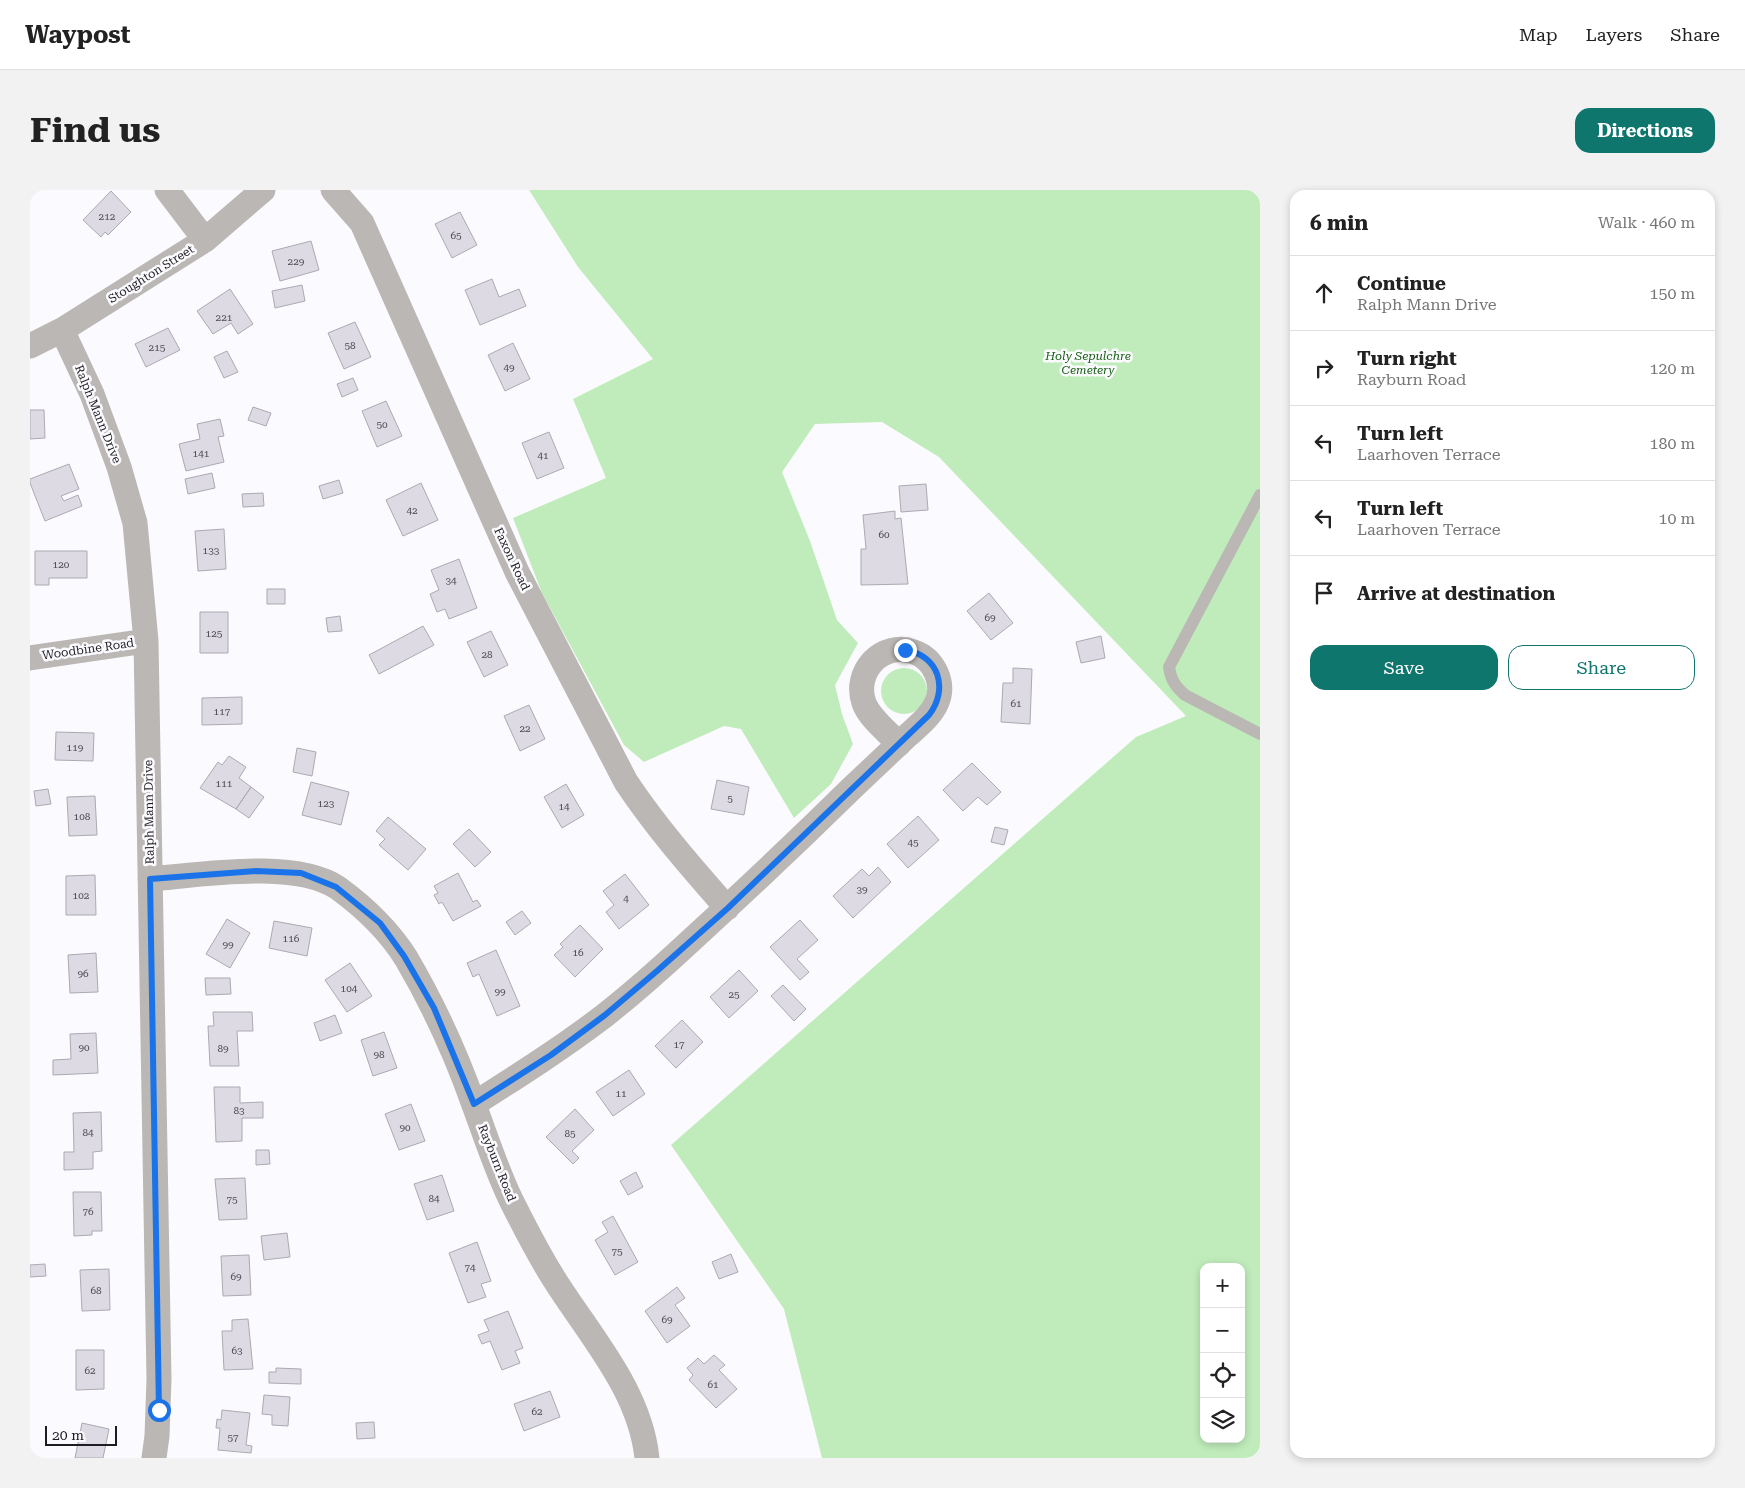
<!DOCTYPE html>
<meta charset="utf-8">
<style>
body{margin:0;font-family:"Roboto Serif",serif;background:#f2f2f2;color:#222}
.controls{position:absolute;right:15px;bottom:15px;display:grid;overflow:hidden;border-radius:10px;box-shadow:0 2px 8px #0003}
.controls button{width:45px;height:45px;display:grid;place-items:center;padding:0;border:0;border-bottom:1px solid #e0e0e0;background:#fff;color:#222;font:25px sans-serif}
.scale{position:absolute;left:15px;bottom:12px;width:72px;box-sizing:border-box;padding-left:5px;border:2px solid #1d1c1f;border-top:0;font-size:14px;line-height:18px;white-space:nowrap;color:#1d1c1f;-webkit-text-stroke:4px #fbfafe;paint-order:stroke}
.stop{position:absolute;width:15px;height:15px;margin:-11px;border:4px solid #1a73e8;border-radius:50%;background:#fff}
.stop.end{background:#1a73e8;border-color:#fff;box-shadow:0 1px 5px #0008}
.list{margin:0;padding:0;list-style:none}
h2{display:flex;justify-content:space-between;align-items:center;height:65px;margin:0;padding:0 20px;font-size:21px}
h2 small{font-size:16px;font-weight:400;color:#767676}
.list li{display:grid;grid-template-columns:32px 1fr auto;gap:15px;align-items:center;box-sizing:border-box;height:75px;padding:0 20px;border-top:1px solid #e0e0e0}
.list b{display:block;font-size:19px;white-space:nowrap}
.list p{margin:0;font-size:16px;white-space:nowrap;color:#767676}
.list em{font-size:16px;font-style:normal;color:#767676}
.actions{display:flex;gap:10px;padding:15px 20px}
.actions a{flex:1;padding:11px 0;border:1px solid #0f766e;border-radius:15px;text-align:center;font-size:18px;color:#0f766e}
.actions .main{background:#0f766e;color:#fff}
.icon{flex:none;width:28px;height:28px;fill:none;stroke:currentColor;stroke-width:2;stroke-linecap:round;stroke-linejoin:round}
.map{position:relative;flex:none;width:1230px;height:1268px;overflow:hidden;border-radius:15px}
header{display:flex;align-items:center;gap:30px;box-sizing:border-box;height:70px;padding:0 25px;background:#fff;border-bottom:1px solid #e0e0e0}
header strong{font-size:24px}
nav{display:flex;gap:28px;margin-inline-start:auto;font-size:18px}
.intro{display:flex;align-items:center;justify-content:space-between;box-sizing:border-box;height:120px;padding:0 30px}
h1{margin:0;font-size:35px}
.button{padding:12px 22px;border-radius:15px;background:#0f766e;color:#fff;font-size:18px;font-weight:700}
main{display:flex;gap:30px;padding:0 30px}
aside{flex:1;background:#fff;border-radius:15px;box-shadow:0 2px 8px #0003}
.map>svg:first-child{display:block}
</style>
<header>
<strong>Waypost</strong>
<nav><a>Map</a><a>Layers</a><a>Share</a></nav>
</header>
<div class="intro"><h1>Find us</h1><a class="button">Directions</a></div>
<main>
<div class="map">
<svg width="1230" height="1268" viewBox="0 0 1230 1268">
<rect width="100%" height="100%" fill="#fbfafe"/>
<path fill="#c0ecbb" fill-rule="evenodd" d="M499 0H1230V1268H792L754 1119 641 955 1106 547 1156 526 909 267 852 232 785 234 752 282 780 351 807 430 828 453 805 495 812 524 823 554 801 594 764 628 711 539 694 536 614 572 594 555 512 403 483 328 576 288 543 209 623 169 548 77ZM1174 1077H1211V1249H1174Z
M851 501a23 23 0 1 1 46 0a23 23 0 1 1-46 0Z"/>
<path fill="#dddae4" stroke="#aba9b2" d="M81 1 101 22 78 45 75 42 71 47 53 30Z
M430 22 447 55 422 68 405 34Z
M281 51 289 80 250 91 242 61Z
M462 89 469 107 489 99 496 116 450 135 435 100Z
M272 95 275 111 245 118 242 101Z
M200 99 223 134 208 144 201 133 183 144 167 121Z
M325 132 341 167 314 179 298 143Z
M138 138 150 160 116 177 105 154Z
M483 153 500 189 475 201 458 165Z
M197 161 208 182 194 188 184 167Z
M323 188 328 200 312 207 307 194Z
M356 211 372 246 347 257 332 221Z
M223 217 241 223 236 236 218 230Z
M0 220H14L15 248 0 249Z
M190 229 194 246 188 247 194 272 156 281 149 254 170 249 167 234Z
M519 242 534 278 507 289 492 253Z
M39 274 49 299 31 306 34 311 48 305 52 316 15 331 0 293V289Z
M182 283 185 298 158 304 155 289Z
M309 290 313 303 293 309 289 296Z
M391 293 408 330 373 346 356 310Z
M896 294 898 320 871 322 869 296Z
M233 303 234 316 213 317 212 304Z
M865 321V329L871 328 878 394 831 395V359H836L833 325Z
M194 339 196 379 168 381 165 341Z
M5 361H57V388H19V395H5Z
M429 369 447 418 419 429 415 419 407 422 400 404 409 400 401 380Z
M237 399H255V414H237Z
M959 403 983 433 961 450 937 421Z
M170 422H198V463H170Z
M310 426 312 441 298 442 296 428Z
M393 436 404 455 349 484 339 465Z
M461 441 478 475 454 487 437 452Z
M1071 446 1075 468 1051 473 1046 452Z
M983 478 1002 479 1000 534 971 532 973 493H983Z
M212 507V534L172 535V508Z
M499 515 515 549 490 561 474 526Z
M26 542 64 543 63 571 25 570Z
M267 558 286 562 282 586 263 582Z
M199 566 216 577 209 588 221 597 206 619 170 598 188 572 192 575Z
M942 573 971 602 957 615 948 607 933 621 913 600Z
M687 590 719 597 714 625 681 619Z
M281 592 319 602 311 635 272 625Z
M536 594 554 625 532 638 514 607Z
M221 597 234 607 219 628 206 619Z
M18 599 21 614 6 616 4 601Z
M65 606 67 645 39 646 37 607Z
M888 626 909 650 878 678 857 654Z
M358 627 396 659 378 680 349 655 355 649 346 641Z
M965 637 978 640 974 655 961 652Z
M439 639 461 662 445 677 423 654Z
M848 677 861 692 823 728 803 706 832 679 839 686Z
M428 683 443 712 447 710 451 716 423 731 412 712 409 714 404 705 408 703 404 696Z
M595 684 619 715 589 739 576 722 584 715 573 701Z
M65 685 66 725H36V686Z
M492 721 501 733 485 745 476 732Z
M197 729 220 743 200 778 176 764Z
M770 730 788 750 767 769 779 782 770 790 740 757Z
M244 731 282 738 277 766 239 758Z
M550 735 573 759 545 787 524 765 533 757 530 754Z
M466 760 490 816 467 826 449 784 443 787 437 773Z
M66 763 68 802 40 803 38 765Z
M320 773 342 806 317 822 295 790Z
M709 780 728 801 699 828 680 807Z
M175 788H200L201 804 176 805Z
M753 795 776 819 764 831 741 806Z
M183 822H222L223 841H207L209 876H180L178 836H184Z
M305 825 312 843 290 851 284 833Z
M652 830 673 852 646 878 625 856Z
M354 842 367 878 343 886 331 850Z
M66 843 68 883 23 885V870L41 869 40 844Z
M599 880 615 904 583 926 566 902Z
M184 897H210V913L233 912V928H212V951L186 952Z
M381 914 395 951 369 960 355 924Z
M545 919 564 940 542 961 549 968 543 974 516 947Z
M71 922 72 961 63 962V979L34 980V962H44L43 923Z
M226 960H239L240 974 226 975Z
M606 982 613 997 598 1005 590 991Z
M412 985 424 1021 397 1030 384 994Z
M215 988 217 1029 189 1030 185 989Z
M43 1002H71L72 1041H62V1045L44 1046Z
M583 1026 608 1072 585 1085 565 1050 578 1042 572 1032Z
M257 1043 260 1067 234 1070 231 1046Z
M447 1052 461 1091 451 1094 456 1107 438 1113 419 1063Z
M701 1064 708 1082 689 1089 682 1072Z
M219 1065 221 1105 193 1106 191 1066Z
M15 1074 16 1086 0 1087V1075Z
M79 1079 80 1120 52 1121 50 1080Z
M647 1097 655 1108 645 1115 660 1136 637 1153 615 1121Z
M478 1121 493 1158 485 1161 490 1173 472 1180 460 1151 452 1154 448 1145 459 1141 454 1130Z
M218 1129 223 1179 194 1180 192 1141H202V1130Z
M46 1160H74V1199L46 1200Z
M684 1165 695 1175 689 1180 707 1199 686 1218 659 1190 663 1185 657 1178 668 1168 674 1174Z
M246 1178 271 1179V1194L239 1193V1182H246Z
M520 1201 530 1227 494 1241 484 1214Z
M234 1205 260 1207 258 1236 242 1235V1225L232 1224Z
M192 1220 220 1223 216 1255 222 1256 221 1263 188 1260 190 1238H186L187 1229 191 1230Z
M344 1232 345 1248 327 1249 326 1233Z
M52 1233 79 1239 73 1268H45Z"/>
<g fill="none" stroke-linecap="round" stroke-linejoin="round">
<path stroke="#bbb7b4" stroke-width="12" d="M1230 305 1139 477C1141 490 1145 496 1155 505L1230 544"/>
<path stroke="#bbb7b4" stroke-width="25" d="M137 0 175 50
M303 0 332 33 487 382 596 592C626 637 661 677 697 718
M32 140 62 204 89 277 105 333 116 451 129 1189 127 1246 124 1268
M0 156 32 140 175 50 233 0
M0 468 116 451
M120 689C170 685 265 669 308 698 334 717 359 741 376 768 403 814 426 864 444 915 456 947 466 979 481 1010 495 1038 509 1066 526 1092 561 1147 610 1201 617 1268
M444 914C488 886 532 858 574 826 602 804 629 780 655 756 712 704 768 651 823 597 841 580 859 563 877 546 888 536 901 526 907 512 915 493 904 469 884 462 852 450 823 482 834 513 840 529 858 542 869 554"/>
</g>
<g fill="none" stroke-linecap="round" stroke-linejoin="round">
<path stroke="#1a73e8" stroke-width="6" d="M129 1220 120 689 226 681 271 683 306 697 350 733 374 766 404 818 444 914 521 865 575 825 627 781 698 718 899 525C919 499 909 465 875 460"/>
</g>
<g text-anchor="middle" stroke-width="5" stroke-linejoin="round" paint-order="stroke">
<g font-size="10" fill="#4d4c50">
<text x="77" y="30">212</text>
<text x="426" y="49">65</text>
<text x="266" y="75">229</text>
<text x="194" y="131">221</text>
<text x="320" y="159">58</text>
<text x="127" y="161">215</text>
<text x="479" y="181">49</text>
<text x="352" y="238">50</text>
<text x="171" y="267">141</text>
<text x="513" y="269">41</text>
<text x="382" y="324">42</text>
<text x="854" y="348">60</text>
<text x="181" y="364">133</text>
<text x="31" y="378">120</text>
<text x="421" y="394">34</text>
<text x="960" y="431">69</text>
<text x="184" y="447">125</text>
<text x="457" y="468">28</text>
<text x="986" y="517">61</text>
<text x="192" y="525">117</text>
<text x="495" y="542">22</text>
<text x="45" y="561">119</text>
<text x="194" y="597">111</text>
<text x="700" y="612">5</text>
<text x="296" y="617">123</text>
<text x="534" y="620">14</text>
<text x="52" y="630">108</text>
<text x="883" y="656">45</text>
<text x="832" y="703">39</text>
<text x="51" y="709">102</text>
<text x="596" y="712">4</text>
<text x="261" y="752">116</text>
<text x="198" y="758">99</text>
<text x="548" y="766">16</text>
<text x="53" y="787">96</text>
<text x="319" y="802">104</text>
<text x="470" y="805">99</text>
<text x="704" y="808">25</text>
<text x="649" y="858">17</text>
<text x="54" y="861">90</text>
<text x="193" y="862">89</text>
<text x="349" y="868">98</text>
<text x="591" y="907">11</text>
<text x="209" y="924">83</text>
<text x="375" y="941">90</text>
<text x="58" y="946">84</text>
<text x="540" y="947">85</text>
<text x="404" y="1012">84</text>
<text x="202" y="1013">75</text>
<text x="58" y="1025">76</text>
<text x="587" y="1065">75</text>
<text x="440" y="1081">74</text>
<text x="206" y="1090">69</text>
<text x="66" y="1104">68</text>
<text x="637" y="1133">69</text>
<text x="207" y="1164">63</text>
<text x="60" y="1184">62</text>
<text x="683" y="1198">61</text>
<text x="507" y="1225">62</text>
<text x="203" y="1251">57</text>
</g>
<g font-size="12" fill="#1d1c1f" stroke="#fbfafe">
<text transform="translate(121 84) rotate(-32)" y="4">Stoughton Street</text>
<text transform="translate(68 224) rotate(68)" y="4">Ralph Mann Drive</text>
<text transform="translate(482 369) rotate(65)" y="4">Faxon Road</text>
<text transform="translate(58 459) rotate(-8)" y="4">Woodbine Road</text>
<text transform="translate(119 622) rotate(-91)" y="4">Ralph Mann Drive</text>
<text transform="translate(467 973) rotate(68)" y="4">Rayburn Road</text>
</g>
<g font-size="12" font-style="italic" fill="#186014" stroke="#fbfafe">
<text x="1058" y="170">Holy Sepulchre<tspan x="1058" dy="14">Cemetery</tspan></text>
</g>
</g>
</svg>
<div class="controls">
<button>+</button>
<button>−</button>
<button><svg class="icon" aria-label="locate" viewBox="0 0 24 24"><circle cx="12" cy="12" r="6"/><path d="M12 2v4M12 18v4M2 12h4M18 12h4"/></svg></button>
<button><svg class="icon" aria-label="layers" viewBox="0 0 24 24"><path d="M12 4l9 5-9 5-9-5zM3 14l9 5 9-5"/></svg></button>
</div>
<div class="scale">20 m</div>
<div class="stop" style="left:129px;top:1220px"></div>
<div class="stop end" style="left:875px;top:460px"></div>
</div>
<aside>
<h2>6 min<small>Walk · 460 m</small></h2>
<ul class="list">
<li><svg class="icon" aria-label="ahead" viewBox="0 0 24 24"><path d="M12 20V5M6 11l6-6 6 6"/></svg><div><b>Continue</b><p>Ralph Mann Drive</p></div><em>150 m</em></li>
<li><svg class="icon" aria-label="right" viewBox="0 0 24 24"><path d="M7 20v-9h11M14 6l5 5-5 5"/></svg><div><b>Turn right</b><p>Rayburn Road</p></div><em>120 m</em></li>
<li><svg class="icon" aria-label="left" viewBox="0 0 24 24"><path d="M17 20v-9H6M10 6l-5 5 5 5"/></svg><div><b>Turn left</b><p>Laarhoven Terrace</p></div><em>180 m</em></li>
<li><svg class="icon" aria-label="left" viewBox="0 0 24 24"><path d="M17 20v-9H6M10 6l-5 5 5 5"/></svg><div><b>Turn left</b><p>Laarhoven Terrace</p></div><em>10 m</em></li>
<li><svg class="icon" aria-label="arrive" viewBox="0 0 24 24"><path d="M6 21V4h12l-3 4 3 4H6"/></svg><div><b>Arrive at destination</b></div></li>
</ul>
<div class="actions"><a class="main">Save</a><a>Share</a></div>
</aside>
</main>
